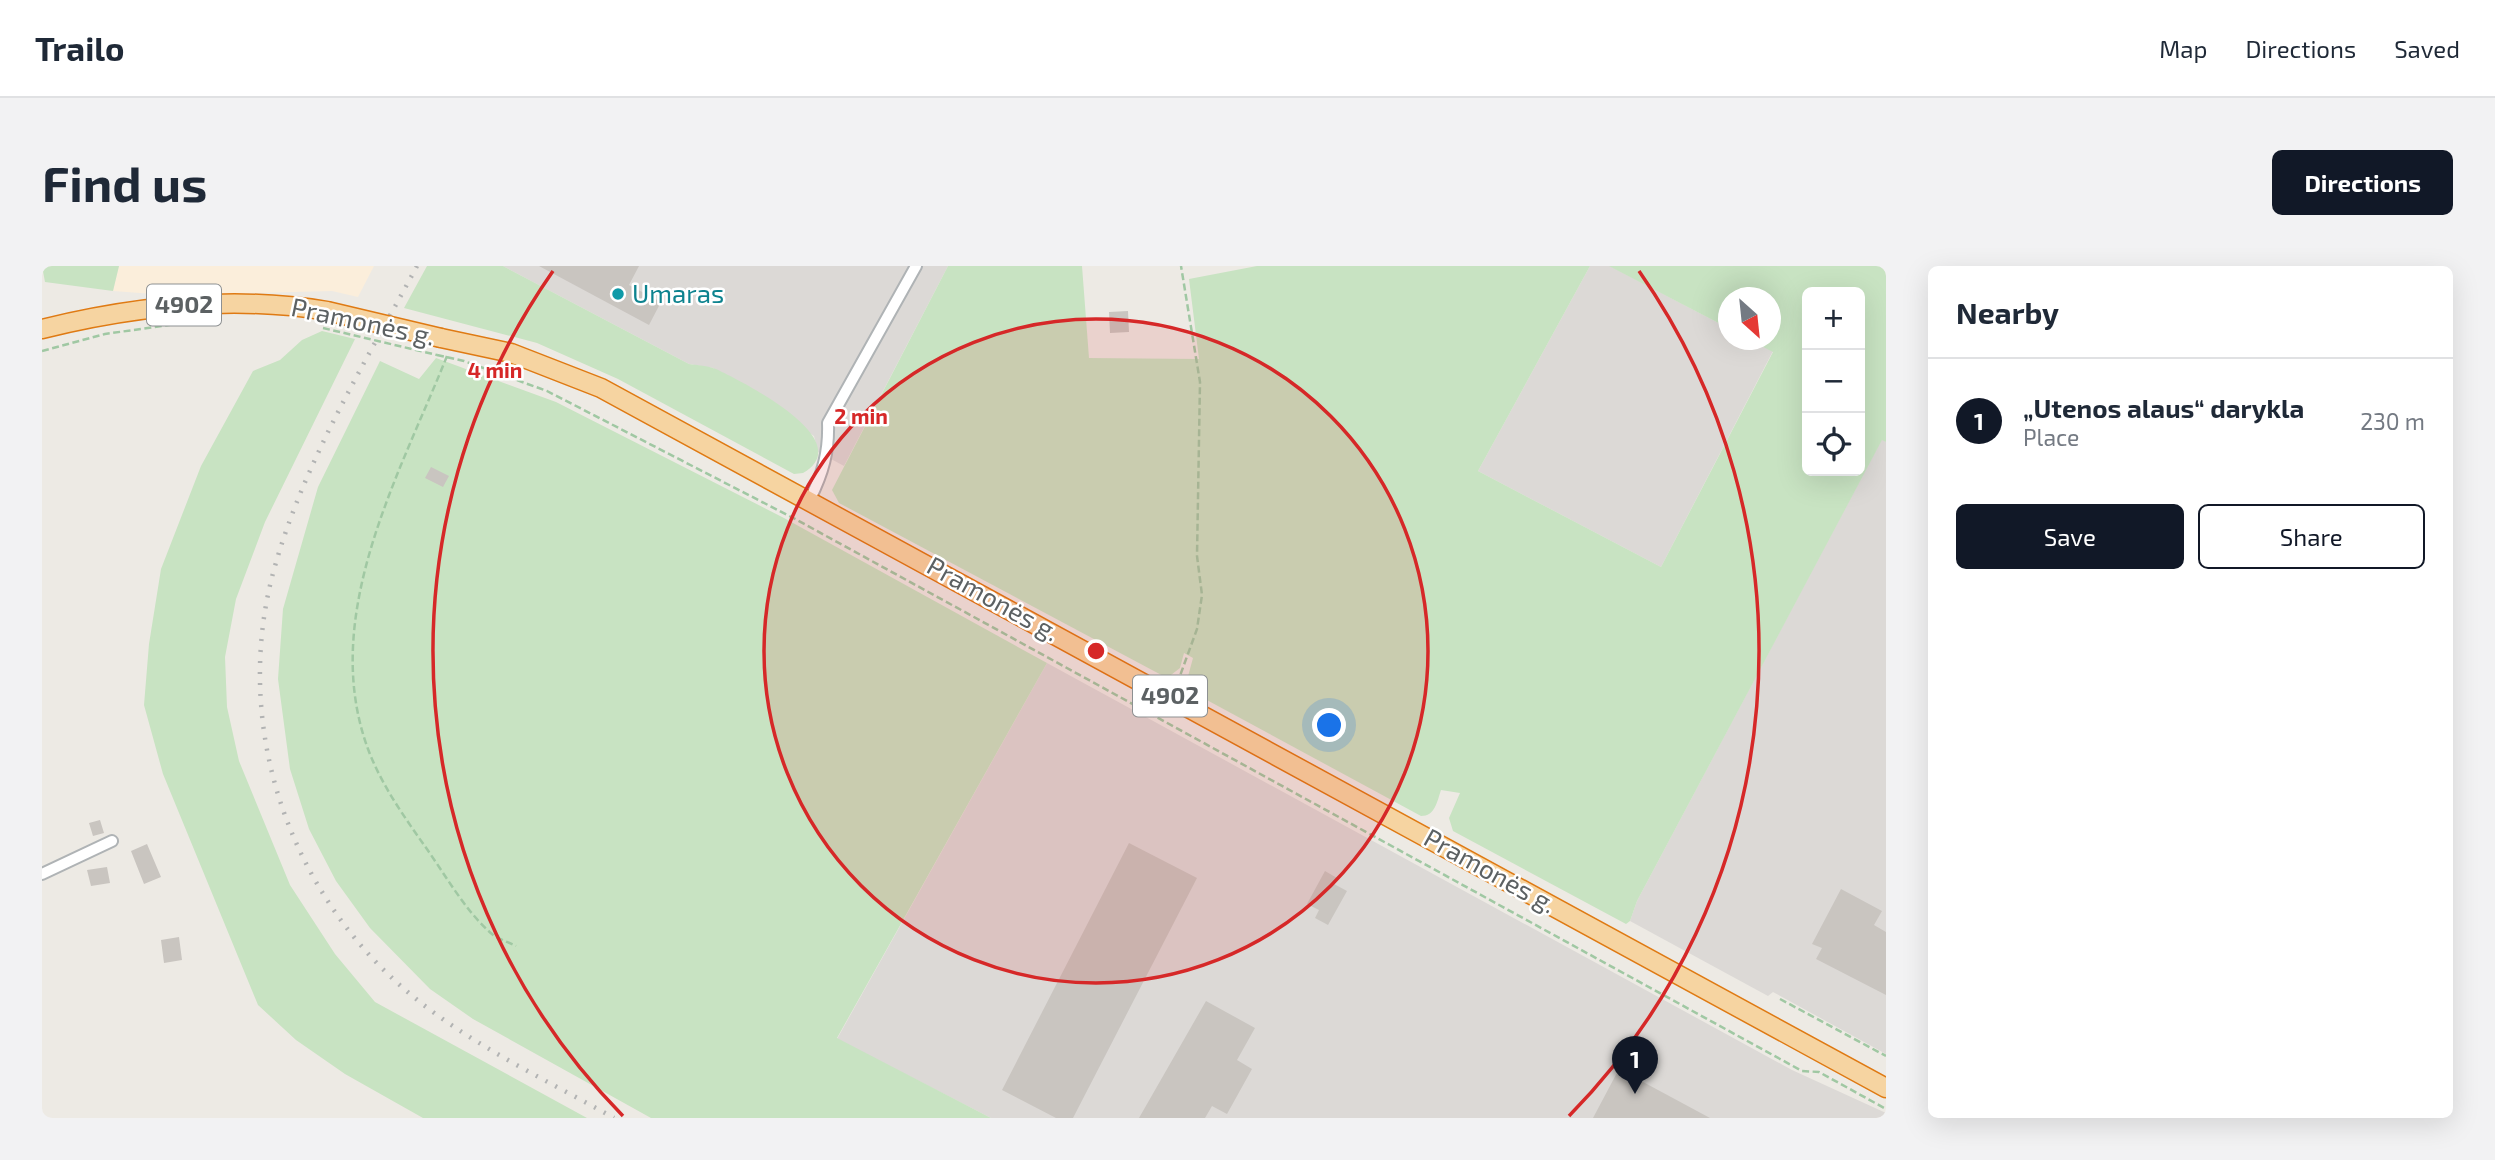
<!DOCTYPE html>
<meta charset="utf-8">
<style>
body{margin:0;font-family:"Exo 2",sans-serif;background:#f2f2f3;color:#1f2937}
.controls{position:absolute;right:21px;top:21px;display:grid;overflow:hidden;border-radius:10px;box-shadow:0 7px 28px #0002}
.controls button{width:63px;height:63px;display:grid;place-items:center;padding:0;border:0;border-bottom:2px solid #e0e1e3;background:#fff;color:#1f2937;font:35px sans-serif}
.compass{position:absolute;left:1676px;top:21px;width:63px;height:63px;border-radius:50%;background:#fff;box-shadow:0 7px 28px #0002;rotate:153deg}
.you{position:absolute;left:1288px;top:460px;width:24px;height:24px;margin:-18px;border:5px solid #fff;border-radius:50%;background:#1a73e8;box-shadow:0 0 0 10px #1a73e833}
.badge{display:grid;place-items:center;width:46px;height:46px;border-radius:50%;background:#111827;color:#fff;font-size:23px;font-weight:700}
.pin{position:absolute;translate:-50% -58px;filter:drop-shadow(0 2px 4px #0008)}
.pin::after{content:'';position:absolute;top:37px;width:24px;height:21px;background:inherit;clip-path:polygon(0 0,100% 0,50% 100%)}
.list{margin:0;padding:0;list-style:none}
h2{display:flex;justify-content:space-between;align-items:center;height:91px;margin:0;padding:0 28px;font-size:30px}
h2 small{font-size:23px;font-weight:400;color:#747a83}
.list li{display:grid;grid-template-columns:46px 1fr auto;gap:21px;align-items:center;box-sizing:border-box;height:126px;padding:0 28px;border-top:2px solid #e0e1e3}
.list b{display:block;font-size:26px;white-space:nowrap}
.list p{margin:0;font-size:23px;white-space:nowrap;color:#747a83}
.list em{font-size:23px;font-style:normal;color:#747a83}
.actions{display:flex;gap:14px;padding:21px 28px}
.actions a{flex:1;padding:16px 0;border:2px solid #111827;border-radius:10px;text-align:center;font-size:24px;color:#111827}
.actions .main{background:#111827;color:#fff}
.icon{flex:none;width:38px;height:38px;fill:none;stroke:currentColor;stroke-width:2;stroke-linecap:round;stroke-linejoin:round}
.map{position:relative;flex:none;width:1844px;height:852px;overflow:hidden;border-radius:10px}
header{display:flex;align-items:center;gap:42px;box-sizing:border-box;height:98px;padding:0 35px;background:#fff;border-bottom:2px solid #e0e1e3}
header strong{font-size:33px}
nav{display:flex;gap:38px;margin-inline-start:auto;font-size:24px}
.intro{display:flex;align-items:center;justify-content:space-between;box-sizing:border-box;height:168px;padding:0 42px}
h1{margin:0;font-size:49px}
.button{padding:18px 32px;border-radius:10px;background:#111827;color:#fff;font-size:24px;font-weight:700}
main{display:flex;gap:42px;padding:0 42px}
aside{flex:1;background:#fff;border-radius:10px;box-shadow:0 7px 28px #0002}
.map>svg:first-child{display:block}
</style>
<header>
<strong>Trailo</strong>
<nav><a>Map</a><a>Directions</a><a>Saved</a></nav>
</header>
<div class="intro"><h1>Find us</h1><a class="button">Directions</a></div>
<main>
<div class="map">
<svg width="1844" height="852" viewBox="0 0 1844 852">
<rect width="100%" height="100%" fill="#edeae4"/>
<path fill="#fbeedb" d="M77 0H332L316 31 290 25 125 29 71 25Z"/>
<path fill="#dcd9d6" d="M461 0H906L802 200 776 186 772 170 671 102 647 98Z
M1548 0H1568L1686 62V74H1708L1731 85 1619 301 1436 205Z
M1840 173 1844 176V788L1731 726 1726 730 1588 655 1595 635Z
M1005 397 1750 804 1844 847V852H949L795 773Z"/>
<path fill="#c8e3c2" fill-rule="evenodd" d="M0 0H77L71 25 3 16Z
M385 0H461L647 98C655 99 666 100 674 103 699 115 818 174 761 207L752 208 576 113 495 77 362 42Z
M906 0H1040L1047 92 1157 93 1147 13 1215 0H1548L1436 205 1619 301 1731 86 1708 74H1728V32H1686V62L1567 0H1844V176L1840 174 1595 635 1588 655 1584 658 1411 565 1407 552 1418 527 1399 524C1395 536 1393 550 1379 550L1150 426 1145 414 1151 392 1142 387 1138 402 1125 412 797 237 790 224ZM1765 26H1818V205H1765Z
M280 65 313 73 223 256 194 333 183 391 185 441 197 495 248 619 293 688 333 736 545 852H381L303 808 254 774 216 739 121 508 102 439 107 378 119 303 159 200 211 105 238 94 260 74Z
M394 92 514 136 742 252 1005 397 795 772 949 852H609L431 753 388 723 328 662 294 615 267 563 248 503 236 413 241 343 276 221 338 95 377 113Z"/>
<path fill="#c9c5c0" d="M497 0H597L587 19 619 36 607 59Z
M1086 45 1087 66 1068 67 1067 46Z
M389 201 407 210 401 221 383 212Z
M58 554 62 567 51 570 47 557Z
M1087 577 1155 612 1031 852H1014L960 824Z
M105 578 119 611 102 618 89 585Z
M65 601 68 617 49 620 45 604Z
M1283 605 1295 612 1292 618 1305 625 1286 659 1273 652 1277 644 1265 638Z
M1799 623 1840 645 1832 659 1844 666V729L1774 693 1780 682 1770 678Z
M137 671 140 694 122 697 119 674Z
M1164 735 1213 762 1195 794 1210 803 1185 848 1170 840 1163 852H1097Z
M1577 803 1668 852H1551Z"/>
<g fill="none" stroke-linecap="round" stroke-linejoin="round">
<g stroke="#afb3b5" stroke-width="14">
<path id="minor" d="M768 233C781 207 787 186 786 157L874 0
M0 608 70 575"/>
</g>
<g stroke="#df7a13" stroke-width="21">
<path id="trunk" d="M0 63C93 40 190 29 285 45
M399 72 469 87 559 122 1844 822"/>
</g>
<path stroke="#a0c8a3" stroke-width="2.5" stroke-dasharray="7 3.5" stroke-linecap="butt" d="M0 85 63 68 141 57
M395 89 422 95 505 125 755 254 1760 805 1777 806 1844 843
M405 90C357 210 277 350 326 483 339 518 361 549 382 579 403 608 423 645 450 668 456 673 466 676 474 680
M1135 418 1155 363 1160 329 1155 290 1158 116 1139 0
M1738 733 1844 790"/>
<use href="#minor" stroke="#fff" stroke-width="10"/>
<use href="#trunk" stroke="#f6d4a1" stroke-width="18"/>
<path stroke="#b2b3b3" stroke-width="4.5" stroke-dasharray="2 9" stroke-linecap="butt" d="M375 0C323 97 263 194 233 300 191 447 239 607 349 711 412 771 497 810 572 852"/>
<g stroke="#df7a13" stroke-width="21" stroke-linecap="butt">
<path id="trunk-bridge" d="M285 45 399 72"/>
</g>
<path stroke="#a0c8a3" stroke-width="2.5" stroke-dasharray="7 3.5" stroke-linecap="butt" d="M281 62 395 89"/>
<use href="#trunk-bridge" stroke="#f6d4a1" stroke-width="18"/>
</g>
<circle cx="1054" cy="385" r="332" fill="#d62828" fill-opacity=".12"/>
<g fill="none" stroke="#d62828" stroke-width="3.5">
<circle cx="1054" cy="385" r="332"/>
<path d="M581 850A663 663 0 0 1 511 5M1597 5A663 663 0 0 1 1527 850"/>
</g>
<circle fill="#0f9aa8" stroke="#fff" stroke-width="2.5" cx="576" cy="28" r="7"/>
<g text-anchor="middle" stroke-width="5" stroke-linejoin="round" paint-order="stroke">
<g fill="#fff" stroke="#8d9092" stroke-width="2">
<rect x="105" y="18.5" width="74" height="41" rx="5"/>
<rect x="1091" y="409.5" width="74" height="41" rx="5"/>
</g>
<g font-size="24" font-weight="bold" fill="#5c6163">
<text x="142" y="47">4902</text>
<text x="1128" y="438">4902</text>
</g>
<g font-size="26" fill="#0d838f" stroke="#fff" text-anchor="start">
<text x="590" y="37">Umaras</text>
</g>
<g font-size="26" fill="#5c6163" stroke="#fff">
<text transform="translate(321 56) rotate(12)" y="9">Pramonės g.</text>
<text transform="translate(951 333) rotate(29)" y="9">Pramonės g.</text>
<text transform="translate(1448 605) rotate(29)" y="9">Pramonės g.</text>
</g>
</g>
<circle cx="1054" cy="385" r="10" fill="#d62828" stroke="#fff" stroke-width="3.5"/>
<g font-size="21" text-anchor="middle" font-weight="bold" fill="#d62828" stroke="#fff" stroke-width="5" stroke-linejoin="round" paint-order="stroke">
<text x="453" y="112">4 min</text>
<text x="819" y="158">2 min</text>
</g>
</svg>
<div class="controls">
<button>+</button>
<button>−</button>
<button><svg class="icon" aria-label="locate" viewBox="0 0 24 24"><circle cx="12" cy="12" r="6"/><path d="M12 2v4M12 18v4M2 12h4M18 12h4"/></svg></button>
</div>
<svg class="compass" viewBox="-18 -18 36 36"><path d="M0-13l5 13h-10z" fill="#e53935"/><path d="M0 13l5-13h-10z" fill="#747a83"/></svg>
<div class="you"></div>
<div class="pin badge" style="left:1593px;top:828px">1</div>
</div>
<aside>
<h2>Nearby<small></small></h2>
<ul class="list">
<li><span class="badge">1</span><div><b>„Utenos alaus“ darykla</b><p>Place</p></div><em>230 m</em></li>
</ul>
<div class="actions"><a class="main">Save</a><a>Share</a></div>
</aside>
</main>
